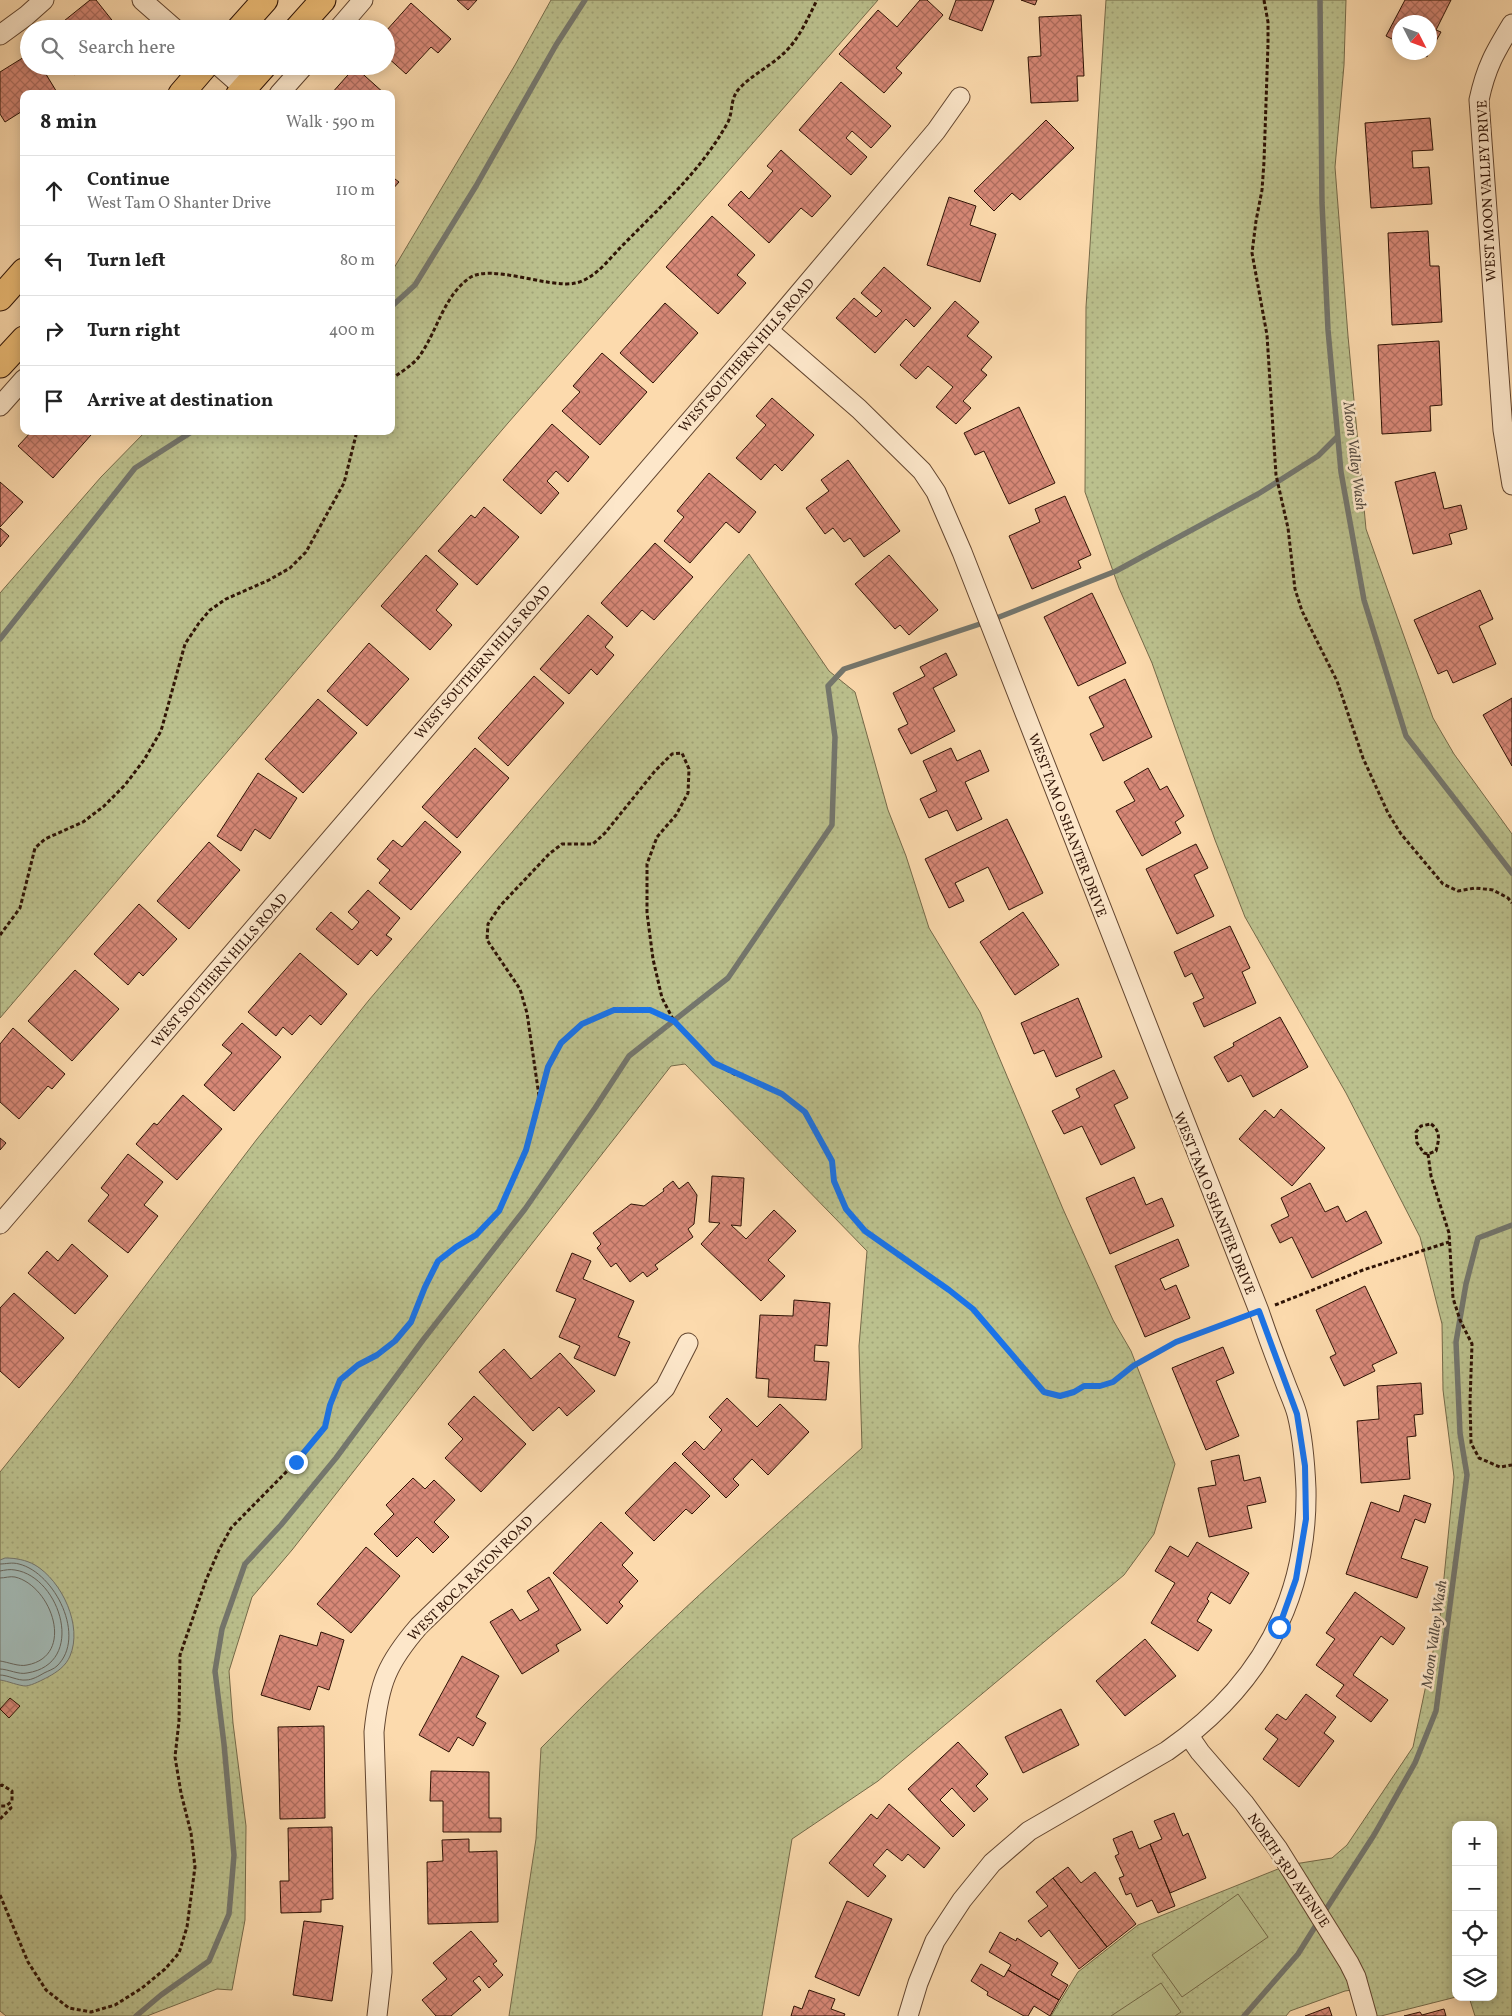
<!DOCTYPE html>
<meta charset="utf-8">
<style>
body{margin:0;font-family:Vollkorn,serif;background:#f6f6f6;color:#222}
.controls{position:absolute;right:15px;bottom:15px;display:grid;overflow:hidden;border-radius:10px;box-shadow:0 2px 12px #0003}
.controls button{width:45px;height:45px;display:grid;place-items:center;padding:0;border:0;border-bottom:1px solid #e0e0e0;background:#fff;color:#222;font:25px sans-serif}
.compass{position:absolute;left:1392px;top:15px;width:45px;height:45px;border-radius:50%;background:#fff;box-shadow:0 2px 12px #0003;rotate:132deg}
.stop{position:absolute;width:15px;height:15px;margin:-11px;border:4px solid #1a73e8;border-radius:50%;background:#fff}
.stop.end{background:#1a73e8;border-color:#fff;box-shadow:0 1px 5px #0008}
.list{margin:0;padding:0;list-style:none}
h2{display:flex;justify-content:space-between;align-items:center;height:65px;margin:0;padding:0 20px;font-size:21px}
h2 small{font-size:16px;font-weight:400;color:#767676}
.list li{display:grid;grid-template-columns:32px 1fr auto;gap:15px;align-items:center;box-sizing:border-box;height:70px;padding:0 20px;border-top:1px solid #e0e0e0}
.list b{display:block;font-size:19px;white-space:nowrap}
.list p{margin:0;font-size:16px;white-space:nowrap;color:#767676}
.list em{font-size:16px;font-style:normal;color:#767676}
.icon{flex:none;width:28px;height:28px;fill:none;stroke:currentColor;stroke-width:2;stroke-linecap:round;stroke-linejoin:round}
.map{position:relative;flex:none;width:1512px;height:2016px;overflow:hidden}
.search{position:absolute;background:#fff;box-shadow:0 2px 12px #0003;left:20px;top:20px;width:375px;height:55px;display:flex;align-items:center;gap:12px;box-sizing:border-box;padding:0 18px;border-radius:28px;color:#767676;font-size:19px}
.panel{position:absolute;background:#fff;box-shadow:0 2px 12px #0003;left:20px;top:90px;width:375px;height:345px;border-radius:10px}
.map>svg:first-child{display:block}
</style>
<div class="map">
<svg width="1512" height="2016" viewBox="0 0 1512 2016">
<defs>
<pattern id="grass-dots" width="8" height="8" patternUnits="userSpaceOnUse" patternTransform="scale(1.25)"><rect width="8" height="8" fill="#bbc08d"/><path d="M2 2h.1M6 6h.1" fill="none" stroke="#a1a478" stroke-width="1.8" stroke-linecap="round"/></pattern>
<pattern id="building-cross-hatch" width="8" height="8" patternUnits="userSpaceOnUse" patternTransform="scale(1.25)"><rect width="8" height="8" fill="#d78877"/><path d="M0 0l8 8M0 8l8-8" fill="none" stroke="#af6e60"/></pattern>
</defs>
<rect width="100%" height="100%" fill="#fcdaad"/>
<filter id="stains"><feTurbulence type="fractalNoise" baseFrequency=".004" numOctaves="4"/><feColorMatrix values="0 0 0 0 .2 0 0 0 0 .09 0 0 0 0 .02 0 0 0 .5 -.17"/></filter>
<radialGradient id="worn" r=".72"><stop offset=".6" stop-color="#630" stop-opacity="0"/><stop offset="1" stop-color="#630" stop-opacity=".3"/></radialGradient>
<path fill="url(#grass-dots)" stroke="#756a49" d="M551 0H878L508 423 0 1018V593L101 477 146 431H391V273L515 65Z
M1106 0H1346L1344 65 1335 167 1348 336 1366 529 1433 718 1454 754 1512 834V2016H1475L1469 1997H1493V1825H1456V1997L1381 2016H1367L1359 1989 1345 1991 1290 2011 1286 2016H1051L1078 1972 1138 1925 1288 1865 1332 1858 1347 1845 1413 1747 1440 1618 1454 1477 1443 1390 1442 1324 1420 1237 1346 1093 1245 917 1215 840 1152 663 1119 588 1085 492 1086 307Z
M749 554 829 671 855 692 888 810 906 856 929 928 980 1012 1063 1209 1113 1320 1131 1351 1175 1464 1154 1534 1124 1575 878 1781 792 1839 762 2016H509L536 1839 541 1748C644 1643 753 1545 862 1448L859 1346 867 1251 685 1064 671 1066 292 1550 252 1597 229 1671 233 1723 246 1826 245 1920 232 1990 217 1989 147 2016H6L0 2011V1472L69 1386 257 1139 369 1000Z"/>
<path fill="#bbc08d" stroke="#756a49" d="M1238 1894 1268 1937 1182 1997 1152 1955Z
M1161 1983 1181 2012 1175 2016H1111Z"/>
<path fill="#a2b8b3" stroke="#74766d" d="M5 1558C16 1558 26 1560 35 1565 62 1581 83 1626 70 1656 66 1666 57 1672 48 1677 42 1680 33 1685 26 1686 19 1686 8 1681 0 1680V1560Z"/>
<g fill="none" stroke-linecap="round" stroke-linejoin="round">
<path stroke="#68665c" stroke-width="1" d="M0 1564C6 1564 12 1562 19 1564 55 1573 87 1637 57 1666 54 1669 48 1671 44 1673 39 1676 32 1680 26 1680 18 1681 8 1675 0 1675
M0 1571C5 1570 10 1569 15 1570 61 1577 87 1664 27 1673 19 1675 8 1669 0 1669
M0 1578C5 1578 10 1576 15 1577 52 1586 76 1656 27 1665 19 1667 8 1662 0 1661"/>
<path stroke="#74766d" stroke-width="5.5" d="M1320 0 1322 203 1328 330 1341 472 1364 600 1406 736 1512 873
M391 307 415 285 476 186 556 45 585 0
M0 639 135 468 193 431
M1323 1914 1374 1835 1415 1763 1436 1711 1467 1475 1460 1433 1456 1342 1466 1284 1478 1238 1512 1225
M136 2016 161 1995 209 1961 229 1914 234 1855 224 1744 215 1671 222 1629 245 1564 281 1525 336 1458 423 1340 525 1209 595 1108 629 1056 728 978 832 825 835 737 828 686 844 669 989 621 1116 571 1258 494 1318 456 1337 437
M1244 2016 1298 1954 1318 1922"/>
</g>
<path fill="url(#building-cross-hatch)" stroke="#2f1305" d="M90 0H96L119 29H54Z
M457 0H477L468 10Z
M920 0H927L943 15 896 68 902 73 884 93 839 54 878 10 897 27Z
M956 0H994L982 31 949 19Z
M1021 0H1037L1035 5Z
M1405 0H1451L1436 30 1441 32 1430 52V22H1400V43L1386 36Z
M411 3 451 39 438 53 431 47 406 74 386 56V31Z
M1081 15 1084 76H1077L1078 101 1031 103 1028 57 1041 56 1039 17Z
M1418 52H1429L1427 57Z
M29 54V66H41L58 94H24V110L5 122 0 114V72Z
M68 66H85L74 75Z
M355 67 385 94H331Z
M841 82 891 126 871 148 852 131 846 138 867 157 851 175 799 130Z
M1430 118 1433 150 1412 151 1413 168 1429 167 1432 204 1371 208 1365 123Z
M1046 120 1074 148 1020 200 1012 193 994 211 974 191Z
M781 150 831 196 812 217 801 208 769 243 728 205 741 191 749 199 773 171 767 166Z
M391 176 399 182 391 191Z
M949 197 976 206 970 225 996 234 980 282 927 265Z
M712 216 755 255 737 275 746 283 718 314 666 267Z
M1428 231 1430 266H1439L1442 322 1392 325 1388 233Z
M884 267 931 308 914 327 906 319 875 353 836 318 854 298 876 317 882 311 861 293Z
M955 301 979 322 967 336 992 357 981 370 987 375 963 401 971 408 956 424 936 407 953 387 928 366 916 379 900 365Z
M665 303 698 333 653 383 620 353Z
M1439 341 1442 405 1430 406 1431 431 1382 434 1378 345Z
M602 353 647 392 600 445 562 411 580 392 573 386Z
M772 398 814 435 782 471 775 464 761 480 736 458 766 425 756 416Z
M1019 407 1055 483 1009 504 984 451 975 455 964 433Z
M552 424 589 457 568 482 556 471 547 481 559 493 541 514 503 480Z
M32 431H87L91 435 53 478 18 446Z
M848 460 900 531 864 557 850 538 844 542 833 528 825 534 806 508 829 491 821 480Z
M1435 472 1444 509 1461 505 1467 529 1449 534 1452 544 1413 554 1395 482Z
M709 473 756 512 739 533 726 522 690 563 664 541 684 517 677 511Z
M0 482 23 502 0 527Z
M1065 496 1091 555 1078 561 1081 568 1032 589 1009 536 1040 522 1035 509Z
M484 507 519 537 477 585 438 551 471 515 475 518Z
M0 528 9 536 0 547Z
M655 543 693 577 654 620 642 610 627 627 601 603Z
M426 555 458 584 436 610 452 625 430 650 381 606Z
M889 555 938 610 909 635 900 625 895 629 855 584Z
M1480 590 1493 619 1479 626 1496 664 1453 683 1447 670 1438 674 1414 620Z
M1092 593 1126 663 1078 686 1044 617Z
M588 615 613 637 605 647 614 655 597 675 591 669 569 694 540 669Z
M369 643 409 679 367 726 327 691Z
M946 653 957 675 933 688 955 731 911 754 898 729 908 724 893 693 925 676 920 667Z
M534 676 564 703 508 766 478 738Z
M1125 679 1152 737 1103 761 1090 734 1104 727 1089 697Z
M1512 698V766L1483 715Z
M318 699 357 733 303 793 265 759Z
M475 748 509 778 457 838 422 807Z
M951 748 957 761 980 750 989 771 965 782 982 819 957 831 947 810 929 818 920 799 937 791 923 761Z
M1148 768 1160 790 1167 786 1184 816 1175 822 1181 833 1142 856 1116 811 1135 801 1124 782Z
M258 773 297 798 270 839 255 829 241 851 217 836Z
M1007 819 1043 893 1009 910 988 867 955 883 964 901 949 908 925 859Z
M425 821 461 852 411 910 379 883 390 870 377 859 393 840 402 847Z
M209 842 240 870 189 929 157 901Z
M1196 844 1208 868 1194 875 1214 916 1177 934 1146 869Z
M368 890 400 918 386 935 392 939 377 956 371 950 358 965 316 929 331 912 352 930 359 922 348 912Z
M139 904 177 939 143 976 139 972 128 985 94 954Z
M1023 912 1059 965 1015 995 980 942Z
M1230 926 1250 968 1242 972 1256 1003 1204 1027 1193 1003 1204 998 1192 973 1185 977 1174 952Z
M300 953 347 994 321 1025 310 1015 292 1035 283 1027 276 1036 248 1012Z
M75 970 119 1009 72 1061 28 1021Z
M1078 998 1102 1057 1056 1077 1044 1050 1034 1054 1021 1023Z
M1280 1017 1308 1067 1253 1097 1241 1075 1228 1082 1214 1057 1234 1046 1233 1043Z
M242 1023 281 1057 234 1111 204 1085 232 1053 222 1045Z
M13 1028 65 1074 52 1089 48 1086 19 1119 0 1102V1044Z
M1114 1070 1128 1098 1114 1105 1135 1148 1101 1165 1082 1126 1064 1134 1052 1111 1080 1097 1076 1089Z
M183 1095 222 1129 177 1180 136 1144 154 1123 157 1125Z
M1281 1109 1325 1148 1292 1186 1239 1139 1265 1110 1274 1118Z
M0 1138 6 1143 0 1150Z
M128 1154 163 1182 144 1205 158 1216 128 1253 88 1221 109 1195 101 1188Z
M712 1176 744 1178 741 1226 731 1225 746 1239 774 1210 796 1231 768 1260 785 1276 761 1301 701 1244 720 1223 709 1222Z
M1134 1177 1146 1205 1162 1198 1174 1226 1110 1254 1086 1198Z
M673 1181 679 1189 688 1182 697 1195 694 1224 688 1229 693 1237 655 1265 658 1269 647 1277 643 1272 630 1282 616 1263 611 1267 597 1248 601 1244 593 1233 631 1204 644 1206 664 1191 663 1189Z
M1310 1183 1325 1212 1338 1206 1346 1222 1366 1211 1382 1243 1312 1278 1292 1237 1280 1243 1271 1225 1289 1216 1281 1198Z
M1178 1239 1189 1266 1160 1279 1165 1290 1176 1285 1190 1318 1145 1337 1115 1266Z
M72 1244 108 1276 75 1314 28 1273 47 1251 58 1261Z
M572 1253 591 1261 583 1279 634 1301 618 1337 630 1342 615 1376 574 1358 580 1346 559 1337 576 1299 556 1291Z
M1365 1286 1397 1353 1372 1365 1375 1371 1344 1386 1330 1357 1336 1354 1316 1310Z
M14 1293 64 1338 19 1388 0 1371V1308Z
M794 1300 830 1303 827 1346 815 1345 814 1361 829 1362 826 1400 768 1397 769 1379 756 1378 760 1315 793 1316Z
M1223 1347 1234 1373 1216 1381 1239 1436 1206 1450 1172 1368Z
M504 1349 531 1379 560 1353 595 1391 567 1416 559 1407 533 1431 479 1372Z
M1421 1383 1423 1414 1414 1415 1416 1436 1407 1437 1410 1479 1361 1483 1357 1421 1379 1419 1377 1386Z
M474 1396 526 1444 481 1492 445 1458 463 1439 448 1424Z
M727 1398 757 1427 780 1404 809 1432 768 1475 752 1459 733 1479 739 1485 726 1498 682 1454 695 1441 704 1450 722 1430 709 1417Z
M1239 1455 1244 1481 1260 1477 1266 1502 1247 1506 1252 1528 1209 1537 1198 1488 1216 1485 1211 1461Z
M675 1462 710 1496 692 1514 686 1509 654 1541 625 1513Z
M413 1478 425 1489 434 1480 455 1500 434 1522 449 1537 433 1553 417 1537 397 1557 374 1534 394 1514 386 1505Z
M1404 1495 1431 1504 1425 1523 1415 1519 1401 1558 1428 1567 1417 1598 1346 1574 1371 1502 1399 1512Z
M601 1522 633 1553 622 1565 638 1581 619 1602 623 1606 607 1624 553 1573Z
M1197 1542 1249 1573 1230 1604 1211 1592 1207 1599 1209 1601 1197 1621 1212 1630 1198 1651 1151 1623 1175 1583 1155 1571 1170 1546 1188 1557Z
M366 1547 400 1576 351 1633 317 1604Z
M549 1577 581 1630 556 1645 559 1651 522 1674 490 1622 512 1609 520 1621 539 1610 527 1591Z
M1355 1592 1405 1628 1393 1645 1381 1636 1353 1675 1388 1700 1371 1722 1336 1696 1344 1685 1316 1665 1335 1639 1326 1633Z
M321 1632 344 1640 329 1690 318 1686 310 1710 261 1695 280 1635 317 1646Z
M1145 1639 1176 1676 1125 1716 1096 1681Z
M462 1656 499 1676 476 1717 486 1723 473 1746 458 1737 449 1752 419 1735Z
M1306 1694 1336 1717 1324 1733 1334 1741 1299 1787 1263 1759 1278 1739 1265 1729 1277 1714 1286 1720Z
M10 1698 20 1706 9 1718 0 1709Z
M1061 1709 1079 1745 1023 1773 1005 1737Z
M324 1726 325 1818 280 1819 278 1727Z
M958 1742 988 1774 976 1786 988 1799 974 1812 952 1788 940 1800 965 1825 953 1837 908 1789Z
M431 1771 489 1772V1818H501V1832H443V1801H430Z
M889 1804 940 1848 924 1868 908 1854 902 1861 887 1849 873 1865 886 1876 868 1897 829 1863 871 1814 877 1819Z
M1174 1813 1183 1836 1188 1833 1206 1878 1170 1893 1150 1844 1162 1839 1154 1821Z
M332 1827 333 1899 321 1900V1912L281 1913 280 1881H289L288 1828Z
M1132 1831 1139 1849 1150 1844 1175 1906 1158 1913 1152 1900 1137 1907 1131 1893 1126 1895 1119 1878 1124 1876 1115 1856 1119 1854 1113 1839Z
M469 1839V1852L497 1851 498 1922 428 1924 427 1862 443 1861 442 1840Z
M1068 1867 1081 1883 1095 1872 1136 1924 1107 1947 1053 1878Z
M1053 1878 1107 1947 1079 1969 1049 1930 1041 1937 1028 1921 1048 1906 1036 1892Z
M847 1901 892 1919 859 1996 815 1977Z
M304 1921 343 1926 332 2001 293 1995Z
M471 1931 497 1961 493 1964 503 1975 489 1988 479 1976 473 1981 481 1990 451 2016H436L422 2000 447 1979 433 1963Z
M1000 1932 1016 1941 1017 1938 1058 1963 1051 1975 1068 1985 1059 2000 1008 1970 1011 1965 989 1952Z
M981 1964 1004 1977 1008 1970 1059 2000 1050 2016 1034 2006 1028 2016H1024L987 1995 988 1992 971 1981Z
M809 1990 835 1999 831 2009 845 2014 844 2016H791L794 2006 802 2009Z
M1329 2007 1332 2016H1305Z
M1444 2009 1446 2016H1404L1420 2012 1422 2015Z"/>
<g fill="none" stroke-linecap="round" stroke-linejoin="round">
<g stroke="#62452f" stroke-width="21">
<path id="minor" d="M142 0 175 29
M1512 24C1495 52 1486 67 1479 100L1503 430 1512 485
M338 29 363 0
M0 35 26 16 44 0
M219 66 244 88
M279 94 304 66
M768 330 859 409 922 471 936 492 962 552 1259 1311C1267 1335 1276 1359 1285 1382 1289 1393 1294 1403 1297 1414 1303 1438 1305 1465 1306 1489 1308 1601 1258 1688 1167 1751L1029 1831 992 1863 962 1900 935 1941 918 1983 908 2016
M0 406 24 379
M0 1224 768 330 936 131 960 97
M1189 1736 1200 1752 1244 1803 1278 1849 1349 1963 1356 1977 1367 2016
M377 2016 382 1972 374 1732C379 1683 387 1663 419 1626L665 1388 688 1343"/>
</g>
<g stroke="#2f1305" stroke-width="27">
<path id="major" d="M239 29 265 0
M297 29 323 0
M181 94 205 66
M239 94 264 66
M0 298 24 271
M0 365 24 339"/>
</g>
<path stroke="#2f1305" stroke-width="3" stroke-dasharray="4 2.5" stroke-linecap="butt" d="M1264 0 1268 22V44L1264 162 1262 190 1256 221 1252 253 1267 335 1276 475 1288 528 1295 589 1302 611 1337 681 1363 758 1388 813 1401 834 1443 884 1458 891 1475 888 1493 890 1508 898 1512 903
M391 379C400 373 411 366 418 358 437 333 442 299 468 279 489 262 548 289 576 283 596 278 609 259 622 246 660 207 702 170 728 122 733 112 730 100 738 90 750 76 769 67 783 54 798 41 808 18 817 0
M0 935 20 908 35 848 45 839 83 822 103 807 125 785 144 760 161 731 185 644 199 623 210 610 226 599 269 580 290 568 306 552 344 483 357 431
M539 1096 527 1013 520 989 487 940 488 924 500 906 549 854 562 844H593L605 833 655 771 672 754 682 753 689 769 688 793 676 815 657 837 647 864V913L653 959 662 998 674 1021 714 1063 734 1074 756 1081 782 1094 805 1112 832 1161 834 1181 847 1209 865 1231 949 1290 973 1309 1044 1392 1060 1396 1074 1392 1084 1386H1100L1113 1382 1133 1366 1176 1342 1243 1317
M1431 1124C1441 1131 1439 1140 1436 1151L1428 1154 1424 1153 1417 1143 1416 1132 1421 1126Z
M1428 1154 1431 1176 1449 1233 1453 1298 1460 1320 1472 1344 1470 1402 1471 1443 1479 1458 1500 1467 1512 1465
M1275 1305 1363 1270 1449 1242
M0 1786 2 1785 12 1791V1801L6 1806H0
M0 1819 11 1808 9 1803
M0 1895 28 1962 46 1990 69 2008 91 2012 115 2005 142 1988 165 1969 179 1953 187 1927 195 1867 191 1833 181 1793 175 1757 179 1721 180 1655 206 1580 219 1550 231 1528 296 1462 325 1427 330 1405 340 1380 358 1365 377 1355 395 1341 411 1322 425 1287 438 1261 455 1247 476 1235 499 1211 526 1150 548 1067 561 1043 582 1024 614 1009 650 1010 674 1021"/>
<use href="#minor" stroke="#fde7ca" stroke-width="19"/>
<use href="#major" stroke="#eebd76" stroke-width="25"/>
</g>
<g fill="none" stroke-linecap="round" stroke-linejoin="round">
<path stroke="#1a73e8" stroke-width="6" d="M296 1462 325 1427 330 1405 340 1380 358 1365 377 1355 395 1341 411 1322 425 1287 438 1261 456 1247 476 1235 499 1211 526 1150 548 1067 561 1043 582 1024 614 1010H650L674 1021 714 1063 782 1094 805 1112 832 1161 834 1181 846 1209 865 1231 949 1290 973 1309 1044 1392 1060 1396 1074 1392 1084 1386H1100L1113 1382 1133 1366 1176 1342 1259 1311 1297 1414 1305 1466 1306 1519 1296 1579 1279 1627"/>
</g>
<g text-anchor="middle" stroke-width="5" stroke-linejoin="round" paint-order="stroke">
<g font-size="14" fill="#2f1305" stroke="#fde7ca">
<text transform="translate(1486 191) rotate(-93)" y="5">WEST MOON VALLEY DRIVE</text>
<text transform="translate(746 355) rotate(-49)" y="5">WEST SOUTHERN HILLS ROAD</text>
<text transform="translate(482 662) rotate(-49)" y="5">WEST SOUTHERN HILLS ROAD</text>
<text transform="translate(1068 825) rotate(69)" y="5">WEST TAM O SHANTER DRIVE</text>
<text transform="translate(219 970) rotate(-49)" y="5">WEST SOUTHERN HILLS ROAD</text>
<text transform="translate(1215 1203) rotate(68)" y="5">WEST TAM O SHANTER DRIVE</text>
<text transform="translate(470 1578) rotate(-45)" y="5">WEST BOCA RATON ROAD</text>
<text transform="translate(1289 1870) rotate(56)" y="5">NORTH 3RD AVENUE</text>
</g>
<g font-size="15" font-style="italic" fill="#574d42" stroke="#fde7ca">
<text transform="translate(1355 456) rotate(83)" y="5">Moon Valley Wash</text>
<text transform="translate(1434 1634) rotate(-82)" y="5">Moon Valley Wash</text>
</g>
</g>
<rect width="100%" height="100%" filter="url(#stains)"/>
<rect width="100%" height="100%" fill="url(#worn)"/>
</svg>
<div class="controls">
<button>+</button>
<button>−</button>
<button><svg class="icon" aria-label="locate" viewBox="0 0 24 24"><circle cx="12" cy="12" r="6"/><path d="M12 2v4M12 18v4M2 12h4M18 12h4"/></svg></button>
<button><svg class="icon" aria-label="layers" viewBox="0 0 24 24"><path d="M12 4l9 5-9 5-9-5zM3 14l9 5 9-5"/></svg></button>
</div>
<svg class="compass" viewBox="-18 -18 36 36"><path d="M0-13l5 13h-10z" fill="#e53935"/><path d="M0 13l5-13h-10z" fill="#767676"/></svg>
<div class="stop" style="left:1279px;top:1627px"></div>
<div class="stop end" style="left:296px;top:1462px"></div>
<div class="search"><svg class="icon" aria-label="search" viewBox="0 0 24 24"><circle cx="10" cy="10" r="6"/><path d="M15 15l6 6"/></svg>Search here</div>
<section class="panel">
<h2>8 min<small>Walk · 590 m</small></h2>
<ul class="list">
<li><svg class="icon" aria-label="ahead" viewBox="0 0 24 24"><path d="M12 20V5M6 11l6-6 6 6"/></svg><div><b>Continue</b><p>West Tam O Shanter Drive</p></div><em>110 m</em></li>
<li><svg class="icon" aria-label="left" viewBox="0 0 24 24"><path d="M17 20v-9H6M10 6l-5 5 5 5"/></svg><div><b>Turn left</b></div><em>80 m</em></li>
<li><svg class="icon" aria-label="right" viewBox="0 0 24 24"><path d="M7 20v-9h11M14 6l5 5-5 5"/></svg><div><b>Turn right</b></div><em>400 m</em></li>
<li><svg class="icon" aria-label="arrive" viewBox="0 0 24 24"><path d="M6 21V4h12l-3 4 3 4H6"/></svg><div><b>Arrive at destination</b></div></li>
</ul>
</section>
</div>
